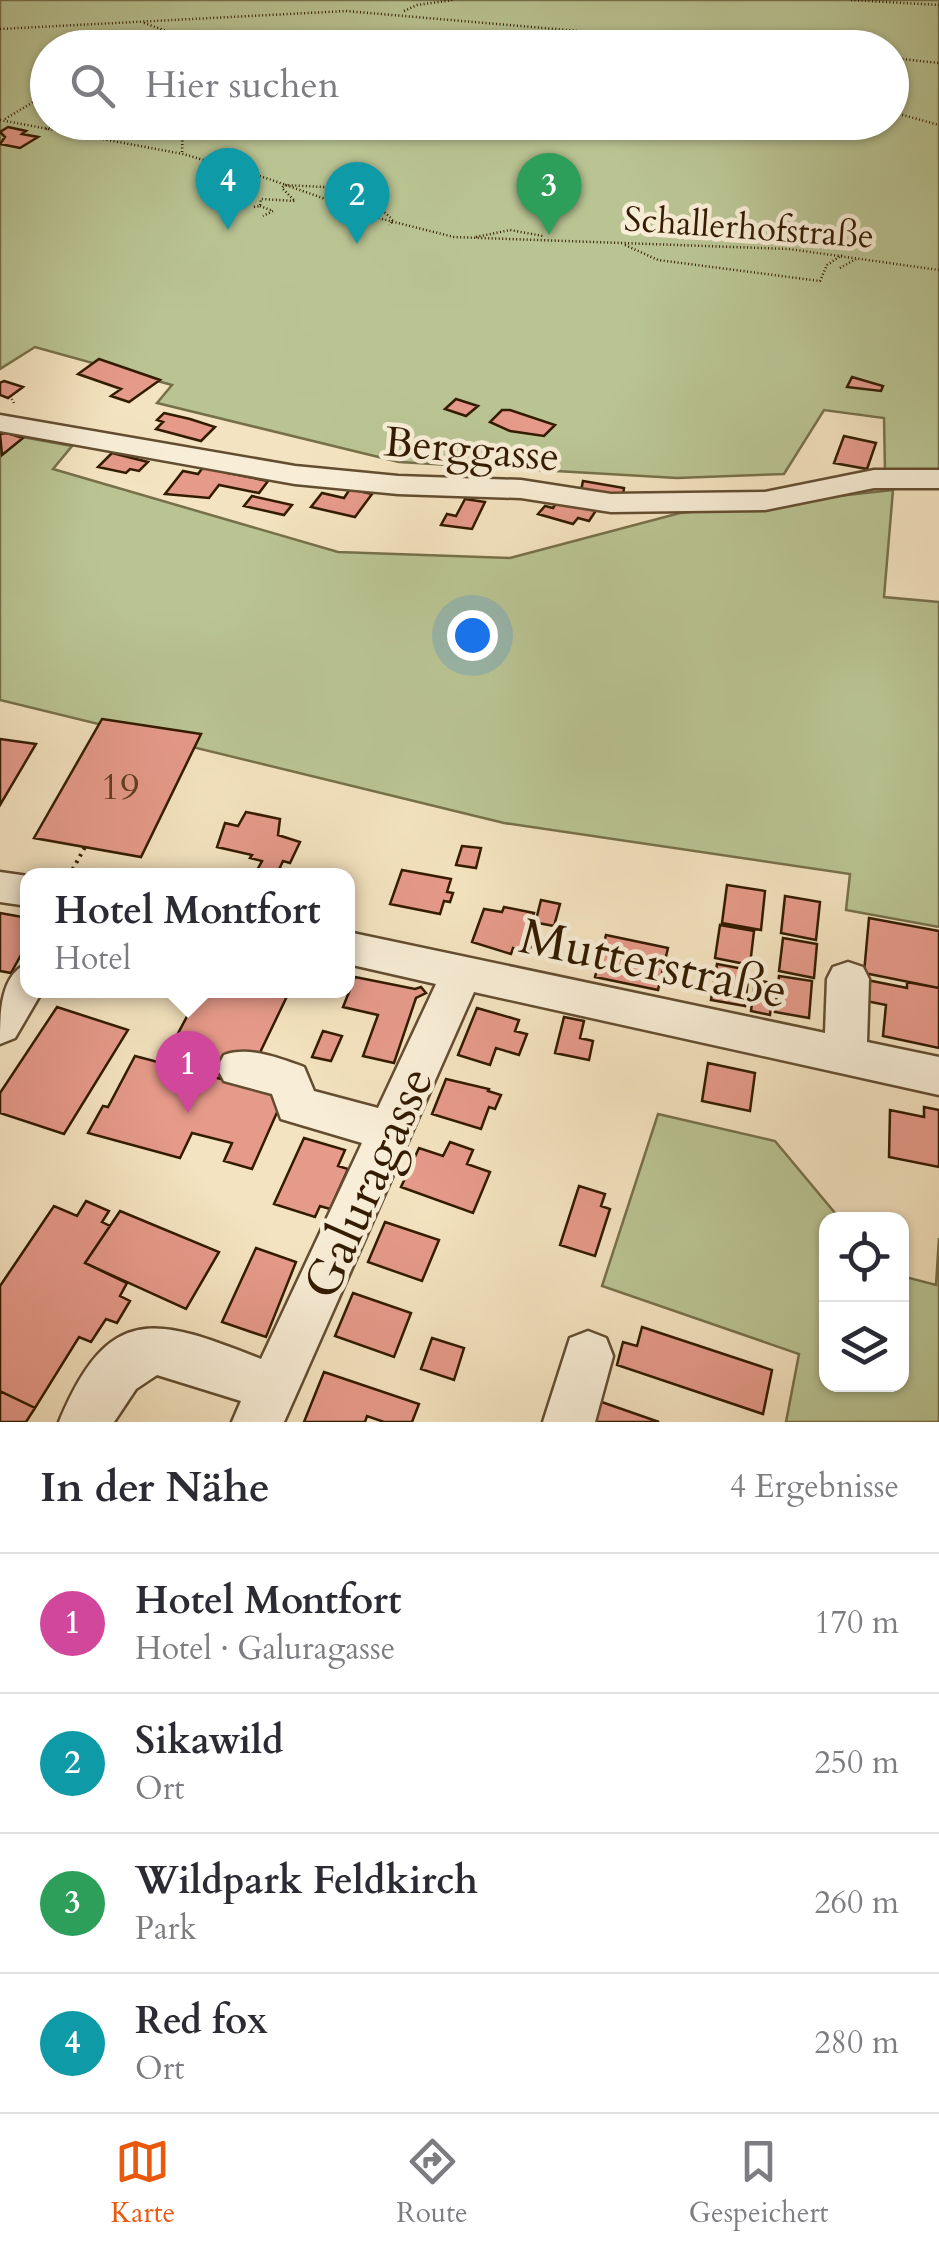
<!DOCTYPE html>
<html lang="de">
<meta charset="utf-8">
<style>
body{margin:0;font-family:Cardo,serif;background:#f7f7f7;color:#2b2b33}
.controls{position:absolute;right:30px;bottom:30px;display:grid;overflow:hidden;border-radius:20px;box-shadow:0 2px 8px #0004}
.controls button{width:90px;height:90px;display:grid;place-items:center;padding:0;border:0;border-bottom:2px solid #e1e1e2;background:#fff;color:#2b2b33;font:50px sans-serif}
.you{position:absolute;left:472px;top:635px;width:35px;height:35px;margin:-25px;border:8px solid #fff;border-radius:50%;background:#1a73e8;box-shadow:0 0 0 15px #1a73e833}
.badge{display:grid;place-items:center;width:65px;height:65px;border-radius:50%;background:#ea580c;color:#fff;font-size:32px;font-weight:700}
.pin{position:absolute;translate:-50% -82px;filter:drop-shadow(0 2px 5px #0008)}
.pin::after{content:'';position:absolute;top:52px;width:35px;height:30px;background:inherit;clip-path:polygon(0 0,100% 0,50% 100%)}
.popup{position:absolute;left:20px;top:868px;width:335px;height:130px;box-sizing:border-box;display:grid;place-content:center;border-radius:20px;background:#fff;filter:drop-shadow(0 2px 8px #0005);font-size:32px;white-space:nowrap;color:#7c7c81}
.popup b{font-size:38px;color:#2b2b33}
.popup::after{content:'';position:absolute;left:50%;top:100%;margin-left:-20px;border:20px solid transparent;border-top-color:#fff}
.list{margin:0;padding:0;list-style:none}
h2{display:flex;justify-content:space-between;align-items:center;height:130px;margin:0;padding:0 40px;font-size:42px}
h2 small{font-size:32px;font-weight:400;color:#7c7c81}
.list li{display:grid;grid-template-columns:65px 1fr auto;gap:30px;align-items:center;box-sizing:border-box;height:140px;padding:0 40px;border-top:2px solid #e1e1e2}
.list b{display:block;font-size:38px;white-space:nowrap}
.list p{margin:0;font-size:32px;white-space:nowrap;color:#7c7c81}
.list em{font-size:32px;font-style:normal;color:#7c7c81}
.icon{flex:none;width:55px;height:55px;fill:none;stroke:currentColor;stroke-width:2;stroke-linecap:round;stroke-linejoin:round}
.map{position:relative;flex:none;width:939px;height:1422px;overflow:hidden}
.search{position:absolute;background:#fff;box-shadow:0 2px 8px #0004;left:30px;right:30px;top:30px;height:110px;display:flex;align-items:center;gap:25px;box-sizing:border-box;padding:0 35px;border-radius:55px;color:#7c7c81;font-size:38px}
.sheet{height:690px;background:#fff}
nav{display:flex;justify-content:space-around;align-items:center;box-sizing:border-box;height:140px;border-top:2px solid #e1e1e2;background:#fff;font-size:28px;color:#7c7c81}
nav a{display:grid;justify-items:center;gap:5px}
nav .on{color:#ea580c}
.map>svg:first-child{display:block}
</style>
<div class="map">
<svg width="939" height="1422" viewBox="0 0 939 1422">
<rect width="100%" height="100%" fill="#f4e3c0"/>
<filter id="stains"><feTurbulence type="fractalNoise" baseFrequency=".002" numOctaves="4"/><feColorMatrix values="0 0 0 0 .2 0 0 0 0 .09 0 0 0 0 .02 0 0 0 .5 -.17"/></filter>
<radialGradient id="worn" r=".72"><stop offset=".6" stop-color="#630" stop-opacity="0"/><stop offset="1" stop-color="#630" stop-opacity=".3"/></radialGradient>
<path fill="#bac493" stroke="#76704a" stroke-width="2.5" fill-rule="evenodd" d="M0 0H939V470L885 471 884 418 824 410 784 474 677 478 399 462 157 403 172 385 35 347 0 369ZM48 48H892V122H48Z
M0 433 72 446 53 469 338 552 510 558 680 513 893 490 884 597 939 602V927L846 910 850 874 504 823 0 700Z
M658 1114 775 1141 840 1219 826 1220V1384H902V1276L936 1285 939 1238V1422H786L799 1354 602 1286Z"/>
<path fill="#e69a8a" stroke="#331b00" stroke-width="2.5" d="M8 127 26 131 22 134 38 137 20 148 0 144 5 137 0 132Z
M99 359 160 380 129 402 111 396 121 389 78 374Z
M852 377 883 386 881 391 847 387Z
M4 381 23 387 8 398 0 395V383Z
M456 399 478 406 466 416 445 409Z
M502 410H510L555 425 544 436 510 431 490 422Z
M164 413 190 419 215 427 201 441 156 429 163 422 157 420Z
M7 433 23 438 2 455 0 434Z
M844 436 876 443 867 469 834 463Z
M112 453 148 462 139 471 130 469 126 473 98 467Z
M204 466 228 473 268 481 259 493 219 485 209 498 165 494 183 471 198 474Z
M583 481 624 488 623 495 581 491Z
M350 489 372 494 355 517 311 507 322 493 344 498Z
M252 496 292 505 284 515 244 506Z
M465 499 485 502 472 529 441 525 447 514 456 516Z
M557 502 597 509 589 521 578 518 573 524 538 514 545 506 553 508Z
M102 719 201 734 141 857 34 838Z
M0 739 36 744 0 805Z
M246 812 280 819 278 835 300 842 290 863 283 861 276 876H254L262 861 250 858 252 855 217 847 225 823 238 826Z
M462 846 481 848 476 868 456 865Z
M402 870 451 879 447 892 453 893 450 902 444 901 440 914 390 904Z
M727 885 765 891 761 930 722 923Z
M785 896 820 902 816 940 781 933Z
M541 900 560 904 554 926 538 923 529 952 513 948 511 954 472 942 484 909 502 912 504 907 534 913 532 919 536 920Z
M0 913 28 918V942L11 973 0 971Z
M869 918 939 931V988L864 973Z
M720 925 754 931 750 965 715 958Z
M606 935 668 948 658 990 595 977Z
M783 938 817 944 814 978 779 971Z
M717 964 749 970 745 1006 711 1000Z
M779 976 812 981 809 1018 775 1012Z
M355 977 415 989 421 987 426 993 416 998 394 1063 363 1056 378 1015 343 1007Z
M862 979 907 988V982L939 988V1048L883 1036 886 1005 861 1000Z
M755 980 773 983 770 1015 751 1011Z
M201 990H290L255 1063 232 1082 175 1067 188 1043 175 1039Z
M57 1007 128 1030 64 1134 0 1113V1093Z
M477 1008 519 1020 515 1031 527 1034 519 1055 496 1048 490 1065 458 1055Z
M564 1017 584 1021 580 1038 593 1041 589 1060 555 1053Z
M323 1031 342 1036 331 1061 312 1057Z
M135 1056 257 1088 286 1092 252 1169 224 1161 232 1143 192 1133 180 1158 88 1133 103 1106 108 1107Z
M708 1063 755 1073 750 1111 702 1101Z
M446 1079 489 1089 488 1091 501 1095 495 1109 489 1107 481 1129 432 1114Z
M924 1107 939 1110V1167L889 1157 890 1110 924 1117Z
M304 1138 345 1150 338 1166 348 1169 330 1209 320 1206 315 1217 274 1204Z
M450 1142 473 1150 467 1164 490 1172 473 1213 401 1187 419 1148 443 1156Z
M579 1186 605 1194 601 1206 610 1209 595 1256 560 1245Z
M86 1201 109 1211 102 1222 110 1226 85 1263 127 1283 120 1296 130 1301 117 1323 106 1319 91 1342 79 1337 35 1408 0 1391V1286L54 1206 77 1216Z
M120 1211 219 1252 186 1309 85 1263Z
M385 1222 439 1240 422 1281 368 1262Z
M256 1248 296 1262 266 1337 222 1322Z
M353 1293 411 1313 394 1357 335 1336Z
M642 1327 772 1370 763 1414 617 1365 623 1342 637 1346Z
M432 1338 464 1348 454 1380 421 1369Z
M324 1372 419 1404 412 1422H384L367 1416 365 1422H304Z
M0 1391 35 1408 26 1422H0Z
M593 1399 659 1422H586Z"/>
<g fill="none" stroke-linecap="round" stroke-linejoin="round">
<g stroke="#634d30" stroke-width="5">
<path id="minor" d="M0 415 295 466 398 476 521 480 611 494 765 492 874 470H939V488H874L765 510 611 512 521 498 398 494 295 484 0 431Z
M0 872 28 876V906L0 902Z
M348 932 825 1033 827 979 833 967 848 962 863 967 869 979 867 1042 939 1057V1095L474 992 284 1422H232L241 1401 157 1375 136 1389 114 1422H59C109 1301 157 1318 261 1359L362 1143 281 1119 272 1094 224 1081 217 1068 224 1055C249 1046 279 1058 304 1067L314 1091 378 1108 436 984 348 964Z
M28 963V990H43L15 1038 0 1044C0 1012 0 975 28 963Z
M588 1331 606 1338 613 1356 595 1422H543L570 1338Z"/>
</g>
<path stroke="#331b00" stroke-width="2.5" stroke-dasharray="1 2.5" stroke-linecap="butt" d="M851 0 939 5
M404 11 417 5 453 0
M144 23 180 36 190 48
M0 29 346 11 776 48
M188 42 215 48
M892 58 939 63
M32 81H48
M892 112 939 125
M5 119 48 93
M0 120 183 154 266 178 382 219 454 237 789 249 939 270
M320 122C369 135 416 137 466 132L473 124 491 122
M46 129 65 122
M68 135 83 122
M182 152 183 122
M341 184C354 204 380 203 393 221L389 225
M260 206 273 211 263 216
M254 207 260 206 261 199 295 201 282 188 284 185 343 188
M476 237 510 230 543 236
M625 245 658 260 820 281 827 265 842 255
M840 268 856 259
M10 396 15 405"/>
<path stroke="#331b00" stroke-width="4" stroke-dasharray="2.5 5" stroke-linecap="butt" d="M69 876 85 847"/>
<use href="#minor" fill="#f8edd6" fill-rule="evenodd"/>
</g>
<g text-anchor="middle" stroke-width="9" stroke-linejoin="round" paint-order="stroke">
<g font-size="35" fill="#331b00" stroke="#f8edd6">
<text transform="translate(749 227) rotate(4)" y="12">Schallerhofstraße</text>
</g>
<g font-size="38" fill="#603b22">
<text x="120" y="799">19</text>
</g>
<g font-size="42" fill="#331b00" stroke="#f8edd6">
<text transform="translate(472 448) rotate(5)" y="15">Berggasse</text>
</g>
<g font-size="50" fill="#331b00" stroke="#f8edd6">
<text transform="translate(654 962) rotate(12)" y="18">Mutterstraße</text>
<text transform="translate(367 1182) rotate(-66)" y="18">Galuragasse</text>
</g>
</g>
<rect width="100%" height="100%" filter="url(#stains)"/>
<rect width="100%" height="100%" fill="url(#worn)"/>
</svg>
<div class="controls">
<button><svg class="icon" aria-label="locate" viewBox="0 0 24 24"><circle cx="12" cy="12" r="6"/><path d="M12 2v4M12 18v4M2 12h4M18 12h4"/></svg></button>
<button><svg class="icon" aria-label="layers" viewBox="0 0 24 24"><path d="M12 4l9 5-9 5-9-5zM3 14l9 5 9-5"/></svg></button>
</div>
<div class="you"></div>
<div class="pin badge" style="left:188px;top:1113px;background:#d1479c">1</div>
<div class="popup"><b>Hotel Montfort</b>Hotel</div>
<div class="pin badge" style="left:357px;top:244px;background:#0f9aa8">2</div>
<div class="pin badge" style="left:549px;top:235px;background:#2e9e5b">3</div>
<div class="pin badge" style="left:228px;top:230px;background:#0f9aa8">4</div>
<div class="search"><svg class="icon" aria-label="search" viewBox="0 0 24 24"><circle cx="10" cy="10" r="6"/><path d="M15 15l6 6"/></svg>Hier suchen</div>
</div>
<section class="sheet">
<h2>In der Nähe<small>4 Ergebnisse</small></h2>
<ul class="list">
<li><span class="badge" style="background:#d1479c">1</span><div><b>Hotel Montfort</b><p>Hotel · Galuragasse</p></div><em>170 m</em></li>
<li><span class="badge" style="background:#0f9aa8">2</span><div><b>Sikawild</b><p>Ort</p></div><em>250 m</em></li>
<li><span class="badge" style="background:#2e9e5b">3</span><div><b>Wildpark Feldkirch</b><p>Park</p></div><em>260 m</em></li>
<li><span class="badge" style="background:#0f9aa8">4</span><div><b>Red fox</b><p>Ort</p></div><em>280 m</em></li>
</ul>
</section>
<nav>
<a class="on"><svg class="icon" aria-label="map" viewBox="0 0 24 24"><path d="M3 6l6-2 6 2 6-2v14l-6 2-6-2-6 2zM9 4v14M15 6v14"/></svg>Karte</a>
<a><svg class="icon" aria-label="directions" viewBox="0 0 24 24"><path d="M12 3l9 9-9 9-9-9zM9 14v-3h6M13 9l2 2-2 2"/></svg>Route</a>
<a><svg class="icon" aria-label="saved" viewBox="0 0 24 24"><path d="M7 4h10v16l-5-4-5 4z"/></svg>Gespeichert</a>
</nav>
